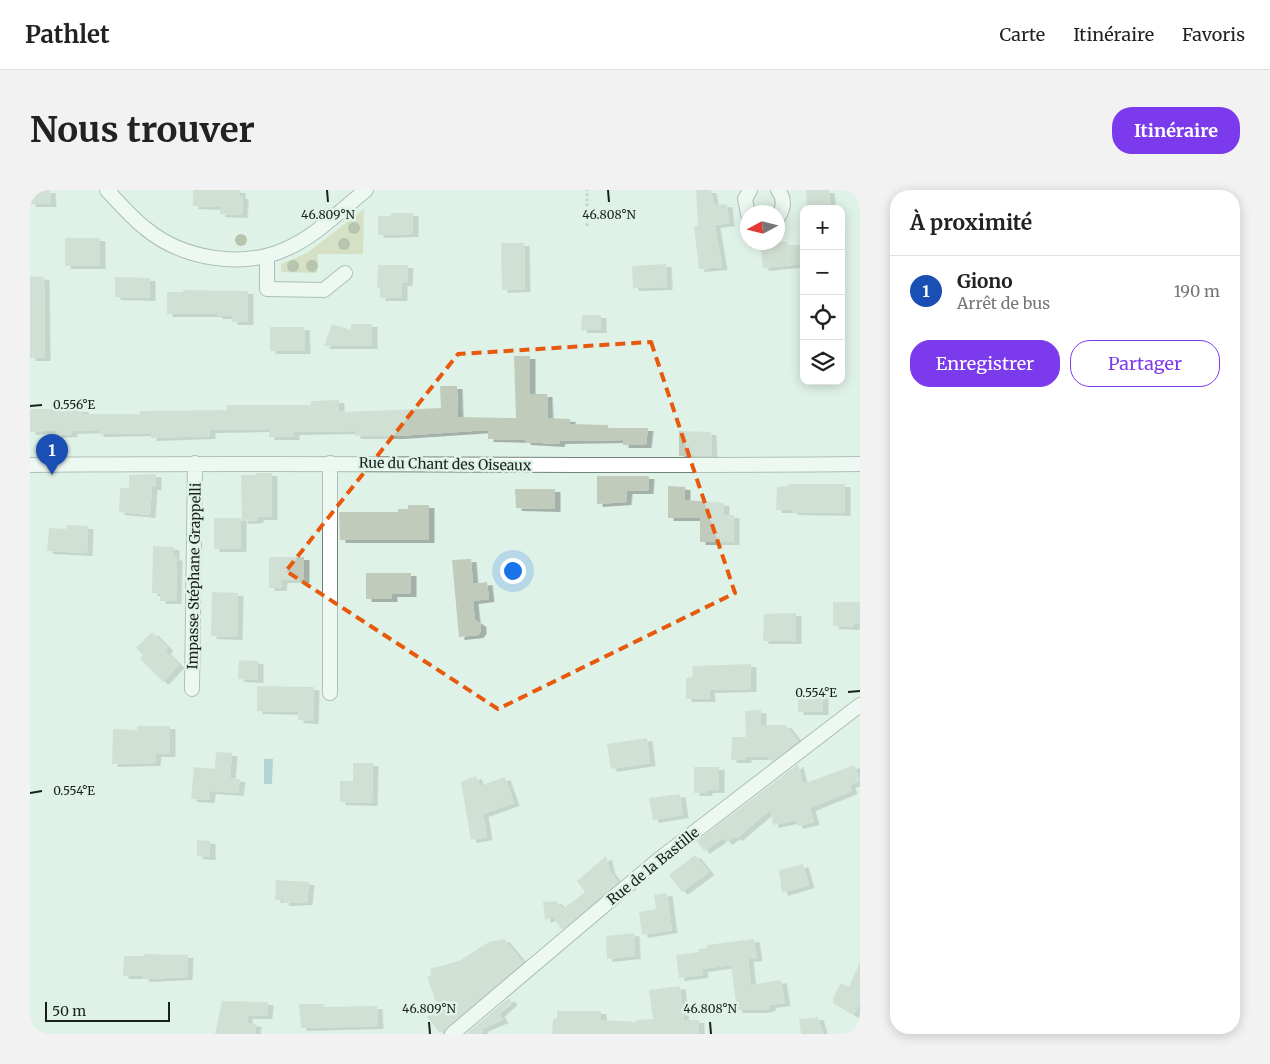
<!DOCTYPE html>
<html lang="fr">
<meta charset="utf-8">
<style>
body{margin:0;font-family:Merriweather,serif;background:#f2f2f2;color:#222}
.controls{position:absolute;right:15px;top:15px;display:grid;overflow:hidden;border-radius:10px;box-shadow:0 2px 12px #0003}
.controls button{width:45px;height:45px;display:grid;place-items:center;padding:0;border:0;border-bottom:1px solid #e0e0e0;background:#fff;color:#222;font:25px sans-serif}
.compass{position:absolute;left:710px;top:15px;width:45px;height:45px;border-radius:50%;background:#fff;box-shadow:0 2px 12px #0003;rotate:263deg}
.scale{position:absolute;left:15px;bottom:12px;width:125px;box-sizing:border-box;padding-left:5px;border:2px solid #19201c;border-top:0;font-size:14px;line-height:18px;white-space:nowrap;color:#19201c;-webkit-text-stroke:4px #dff2e8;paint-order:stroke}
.you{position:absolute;left:482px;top:380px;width:18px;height:18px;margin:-12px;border:4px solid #fff;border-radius:50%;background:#1a73e8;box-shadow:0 0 0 8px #1a73e833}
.badge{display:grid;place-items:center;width:32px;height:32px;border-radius:50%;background:#7c3aed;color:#fff;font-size:16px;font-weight:700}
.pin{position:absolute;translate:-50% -41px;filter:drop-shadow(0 1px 2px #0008)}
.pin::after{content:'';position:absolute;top:26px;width:18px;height:15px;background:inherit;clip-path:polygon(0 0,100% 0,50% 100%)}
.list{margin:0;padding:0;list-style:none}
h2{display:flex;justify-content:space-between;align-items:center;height:65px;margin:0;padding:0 20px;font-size:21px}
h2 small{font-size:16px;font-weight:400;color:#767676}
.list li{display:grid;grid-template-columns:32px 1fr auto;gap:15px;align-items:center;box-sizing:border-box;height:70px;padding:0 20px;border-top:1px solid #e0e0e0}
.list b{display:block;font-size:19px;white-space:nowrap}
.list p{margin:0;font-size:16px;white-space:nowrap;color:#767676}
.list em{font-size:16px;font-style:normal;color:#767676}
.actions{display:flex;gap:10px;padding:15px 20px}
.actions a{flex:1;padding:11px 0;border:1px solid #7c3aed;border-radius:20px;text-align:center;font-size:18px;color:#7c3aed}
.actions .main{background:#7c3aed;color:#fff}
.icon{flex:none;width:28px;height:28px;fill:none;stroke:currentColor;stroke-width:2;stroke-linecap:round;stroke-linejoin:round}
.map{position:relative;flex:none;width:830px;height:844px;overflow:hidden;border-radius:20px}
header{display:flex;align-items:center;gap:30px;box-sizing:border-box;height:70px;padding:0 25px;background:#fff;border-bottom:1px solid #e0e0e0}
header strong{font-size:24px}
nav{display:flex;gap:28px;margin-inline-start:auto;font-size:18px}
.intro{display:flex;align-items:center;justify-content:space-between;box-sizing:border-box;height:120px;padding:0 30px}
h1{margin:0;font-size:35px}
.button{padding:12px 22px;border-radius:20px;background:#7c3aed;color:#fff;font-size:18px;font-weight:700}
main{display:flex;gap:30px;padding:0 30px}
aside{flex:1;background:#fff;border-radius:20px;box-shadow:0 2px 12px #0003}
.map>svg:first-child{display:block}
</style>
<header>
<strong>Pathlet</strong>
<nav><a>Carte</a><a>Itinéraire</a><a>Favoris</a></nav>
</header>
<div class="intro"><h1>Nous trouver</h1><a class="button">Itinéraire</a></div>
<main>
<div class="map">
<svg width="830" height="844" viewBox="0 0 830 844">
<defs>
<filter id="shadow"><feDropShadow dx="5.5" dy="3" stdDeviation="0" flood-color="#0004"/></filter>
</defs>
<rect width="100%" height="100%" fill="#dff2e8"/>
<path fill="#cbca9a" d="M334 19 333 64H288L287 83 251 82V74L277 63Z"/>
<path fill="#78aec2" d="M234 569H243L242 594H234Z"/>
<path fill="#c1cbbc" filter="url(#shadow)" d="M0 0H20L21 14H0Z
M163 0H210V6H213L212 25 190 24V17L163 16Z
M666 0H681L684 15 697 14 699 33 685 35 692 77 669 79 664 36 668 35Z
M776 0H799L801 19H777Z
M361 23H383V44L348 45V26H360Z
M35 48H70V76H35Z
M730 52H757L758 56 774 54V74L733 78Z
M471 53H494L495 99 472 100Z
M636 74 637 97 603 98 602 76Z
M348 75H378L377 93H372V108H350V98H347Z
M0 86 14 87 15 168H0Z
M85 87 120 88V108L85 107Z
M153 100 218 101V132H202L203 126H187V124H137V102H153Z
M552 125H571V140H551Z
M302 134 321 140V134H342V156H294Z
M240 137H274L275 161H240Z
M484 166H500V204H517L518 228 540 229V234L578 235V238H618L616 255H593V250L530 251 529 254 495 252V250L458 249V240L368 246H325V241L264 242V247H239V239L180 240V246L121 248V243L68 244V240L42 241V244L26 245V240L0 242V219H53V224H110V221L197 220V215H281V211L309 210V222L367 220 411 218 410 196H427L428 227 486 228Z
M649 241 681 242 682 266H649Z
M226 283H242V327H228V330L212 331 211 285H226Z
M126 284V297H122L120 325 89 322 90 298H99V285Z
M567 286H619L618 301H597L596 312 567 314Z
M758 294H815V323L762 322V320H746L747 297 758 296Z
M638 296 655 297V310L694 313V325H704V352H670V328H638Z
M485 299H525V319L486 318Z
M378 315H399V350H310L309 322H368V319H378Z
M184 328H211V359H184Z
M36 335 58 336 57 363 17 361 19 338 36 339Z
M123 356 144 357V367L147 368 146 411H130V404L122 403Z
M239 367H274V390H252L251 398H239Z
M441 369 443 394 457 392 459 409 443 411 445 430 451 434V441L448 445 429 447 422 370Z
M336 383H381V404H362V409H336Z
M182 402 208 403 207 447 181 446Z
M803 412H830V434H824V437L803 436Z
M766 423V451H733L734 424Z
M122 442 138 458 135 461 149 475 133 492 110 469 113 465 106 458Z
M209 470 228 471V490L208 489Z
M721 474V499L679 500 680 509H656V488L663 487 662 476Z
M227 496 284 497 283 531 268 530V522L227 521Z
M793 500V522H768V501Z
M731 520V535H756L768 551 742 572 738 567H716V570H701L702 547H716L715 521Z
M107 536H140V564H126L125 573 82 574 83 539 107 540Z
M617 548 620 573 581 579 577 554Z
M186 562 202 563 200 588 210 589 208 603 180 601 179 610 161 609 164 577 185 579Z
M323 573H343L342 613 310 612V591H323Z
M768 574 773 594 824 575 830 591 820 595 822 601 780 618 784 632 767 636 766 630 743 635 741 619 707 648 705 646 697 652 693 648 674 661 667 651Z
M664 577H689V600H677V603H664Z
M446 586 450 596 475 587 484 613 453 624 457 647 441 650 431 592Z
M650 604 653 625 623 630 619 608Z
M167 650 180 651V667L167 666Z
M665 665 679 682 652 702 639 685Z
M576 666 580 681 588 692 532 740 523 727 515 730 513 712 526 711 533 719 555 702 547 691Z
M773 674 779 695 752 703 749 680Z
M246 690 279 692 277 712 253 713 254 710H245Z
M637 703 642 740 612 745 609 722 626 719 624 705Z
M604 743 605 766 577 769 576 746Z
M474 749 493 772 410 843 397 827 408 818 397 787 401 785 400 779 429 771 459 752Z
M724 749 727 768 718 769 721 795 751 790 755 813 740 815V818L732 820H707L701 775 672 779 673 785 649 788 646 765 669 762V759L677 758V755Z
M114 764 158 765 157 787 114 789 113 786H93L94 766H114Z
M830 772V814L823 825 803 813V808L811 793 819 797Z
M650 796 654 830H669V844H522L523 829 527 828V821H571V830L606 832 607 830 623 829 619 800Z
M479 808 482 812 469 824 473 830 452 839 453 844H436Z
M192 811 238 812 237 826H217L218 833 226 834 225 844H185Z
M269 814H293L294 817 347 816 348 836 271 838Z
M788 827 793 844H771L769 829Z"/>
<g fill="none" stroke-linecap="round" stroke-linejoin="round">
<g stroke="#71827a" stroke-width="16">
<path id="street" d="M77 0C89 13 101 27 115 38 152 69 212 79 256 59 286 46 311 20 336 0
M718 24 715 9 720 0
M748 27C754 18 755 9 748 0
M237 66V99L294 100 315 83
M0 275C277 272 553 277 830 274
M162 499 165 273
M300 503V273
M422 844 628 670 830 515"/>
</g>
<path stroke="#a2b1a9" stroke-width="3" stroke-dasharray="2.5 2.5" stroke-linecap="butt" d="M557 36V0"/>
<use href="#street" stroke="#fff" stroke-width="14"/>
</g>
<g fill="#888e69">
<circle cx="324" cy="38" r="6"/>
<circle cx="211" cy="50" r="6"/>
<circle cx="314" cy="54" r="6"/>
<circle cx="263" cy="76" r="6"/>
<circle cx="282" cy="76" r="6"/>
</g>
<path d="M0 0H830V844H0ZM621 152 705 403 468 519 256 381 428 164Z" fill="#dff2e8" fill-opacity=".55" fill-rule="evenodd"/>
<path fill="none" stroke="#e8590c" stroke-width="4" stroke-dasharray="10 6" stroke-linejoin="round" d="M621 152 705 403 468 519 256 381 428 164Z"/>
<path fill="none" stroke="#19201c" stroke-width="2" d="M297 0 298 12M578 0 579 12M0 216 12 215M818 502 830 501M0 603 12 601M399 832 400 844M680 832 681 844"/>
<g text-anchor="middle" stroke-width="5" stroke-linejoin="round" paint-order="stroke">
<g font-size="14" fill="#19201c" stroke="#dff2e8">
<text transform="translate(415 274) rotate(1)" y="5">Rue du Chant des Oiseaux</text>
<text transform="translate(164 386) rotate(-89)" y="5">Impasse Stéphane Grappelli</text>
<text transform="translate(623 676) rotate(-39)" y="5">Rue de la Bastille</text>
</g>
</g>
<g font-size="12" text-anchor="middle" fill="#19201c" stroke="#dff2e8" stroke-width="5" stroke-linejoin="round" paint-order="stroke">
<text x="298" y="29">46.809°N</text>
<text x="579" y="29">46.808°N</text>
<text x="44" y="219">0.556°E</text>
<text x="786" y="507">0.554°E</text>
<text x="44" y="605">0.554°E</text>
<text x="399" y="823">46.809°N</text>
<text x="680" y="823">46.808°N</text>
</g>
</svg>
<div class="controls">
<button>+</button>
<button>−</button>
<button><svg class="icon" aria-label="locate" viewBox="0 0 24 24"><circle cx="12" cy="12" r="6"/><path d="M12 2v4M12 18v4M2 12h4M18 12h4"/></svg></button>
<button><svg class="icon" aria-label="layers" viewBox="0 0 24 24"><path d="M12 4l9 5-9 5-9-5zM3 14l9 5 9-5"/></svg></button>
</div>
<svg class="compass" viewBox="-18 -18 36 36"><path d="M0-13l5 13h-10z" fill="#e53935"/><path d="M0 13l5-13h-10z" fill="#767676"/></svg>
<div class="scale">50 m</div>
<div class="you"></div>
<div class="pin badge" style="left:22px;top:285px;background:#1a4fb4">1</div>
</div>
<aside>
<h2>À proximité<small></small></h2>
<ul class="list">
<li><span class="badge" style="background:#1a4fb4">1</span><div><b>Giono</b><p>Arrêt de bus</p></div><em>190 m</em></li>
</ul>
<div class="actions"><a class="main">Enregistrer</a><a>Partager</a></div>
</aside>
</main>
